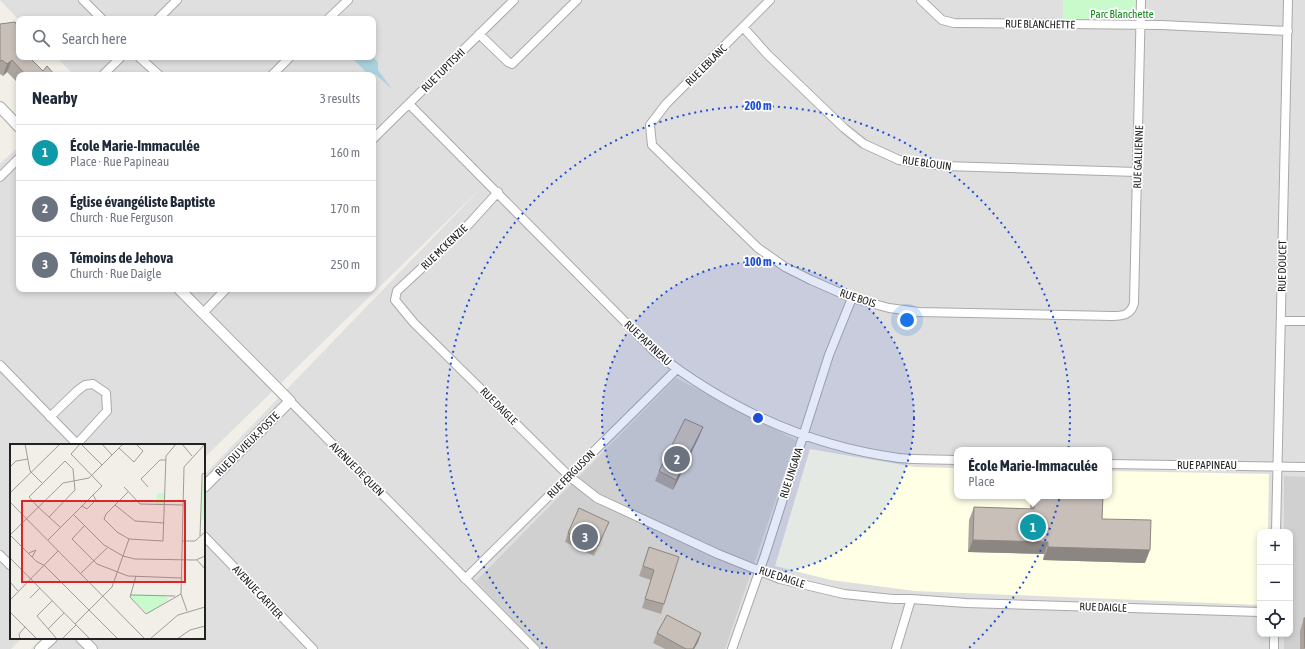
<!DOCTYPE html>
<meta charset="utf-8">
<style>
body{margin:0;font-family:"Asap Condensed",sans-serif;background:#f2f2f3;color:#1f2937}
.controls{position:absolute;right:12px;bottom:12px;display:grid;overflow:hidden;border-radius:8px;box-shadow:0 2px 6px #0003}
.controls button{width:36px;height:36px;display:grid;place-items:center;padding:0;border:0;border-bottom:1px solid #e0e1e3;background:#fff;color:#1f2937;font:20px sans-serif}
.you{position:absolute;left:907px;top:320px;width:14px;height:14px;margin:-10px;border:3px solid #fff;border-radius:50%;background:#1a73e8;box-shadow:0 0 0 6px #1a73e833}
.badge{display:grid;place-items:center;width:26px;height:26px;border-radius:50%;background:#1a73e8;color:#fff;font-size:13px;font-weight:700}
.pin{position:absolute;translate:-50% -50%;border:2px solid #fff;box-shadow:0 1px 4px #0006}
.popup{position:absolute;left:954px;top:447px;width:158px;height:52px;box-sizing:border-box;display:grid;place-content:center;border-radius:8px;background:#fff;filter:drop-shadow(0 1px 3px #0005);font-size:13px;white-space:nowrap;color:#747a83}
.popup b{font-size:15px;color:#1f2937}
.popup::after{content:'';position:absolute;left:50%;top:100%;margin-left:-8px;border:8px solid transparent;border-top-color:#fff}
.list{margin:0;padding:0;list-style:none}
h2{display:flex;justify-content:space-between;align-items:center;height:52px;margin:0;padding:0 16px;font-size:17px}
h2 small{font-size:13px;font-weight:400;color:#747a83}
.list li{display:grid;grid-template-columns:26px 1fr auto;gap:12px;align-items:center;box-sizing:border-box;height:56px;padding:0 16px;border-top:1px solid #e0e1e3}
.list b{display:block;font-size:15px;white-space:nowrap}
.list p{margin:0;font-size:13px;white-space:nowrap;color:#747a83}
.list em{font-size:13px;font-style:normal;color:#747a83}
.icon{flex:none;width:22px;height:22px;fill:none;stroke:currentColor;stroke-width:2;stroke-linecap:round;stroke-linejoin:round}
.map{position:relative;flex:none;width:1305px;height:649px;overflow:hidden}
.search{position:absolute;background:#fff;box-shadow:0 2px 6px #0003;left:16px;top:16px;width:360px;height:44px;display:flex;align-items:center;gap:10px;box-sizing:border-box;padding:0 14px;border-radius:8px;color:#747a83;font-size:15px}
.panel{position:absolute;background:#fff;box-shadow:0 2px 6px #0003;left:16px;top:72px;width:360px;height:220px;border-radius:8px}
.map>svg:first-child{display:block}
</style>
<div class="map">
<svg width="1305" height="649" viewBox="0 0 1305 649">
<rect width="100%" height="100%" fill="#f2efe9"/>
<path fill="#e0dfdf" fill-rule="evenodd" d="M0 0H1305V649H31L42 638H204V475L483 186 204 458V445H11V638H22L11 649H0V164L19 146V289H373V75H74L56 57H373V19H19V20ZM957 450H1109V496H957ZM1260 532H1290V634H1260Z"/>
<path fill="#ffffe5" d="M810 449 915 467 957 468V496H1109V471L1269 474 1268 532H1260V605L915 591 831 580 775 566Z"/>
<path fill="#d0d0d0" d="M676 378 796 440 725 649H542L476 581Z
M1284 476 1305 477V649H1284V634H1290V532H1284Z"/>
<path fill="#c8facc" d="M1063 0H1141L1140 29 1063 25Z"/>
<path fill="#aad3df" d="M351 57H373L378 62V70L392 89 375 74 373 76 369 75Z"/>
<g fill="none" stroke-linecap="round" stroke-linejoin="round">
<g stroke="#a9a9a9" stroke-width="10">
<path id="minor" d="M83 0 102 19
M770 0 666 104 650 125 652 145 758 248 785 267 811 280 852 298 889 308 919 312 1112 316C1123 316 1131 315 1134 303L1141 0
M921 0 942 20 954 23 1161 25 1288 31
M158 19 177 0
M328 19 348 0
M743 27 767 54 844 128 864 144 899 160 944 166 1137 172
M479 34 508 62 512 64 577 0
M139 57 159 75
M103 75 121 57
M272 75 290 57
M409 104 656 353C727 408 809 446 899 458 918 460 938 459 957 460
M373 139 514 0
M0 177 19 158
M498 192 469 224 397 291 395 300 414 323 569 476 597 498 718 554 780 579 844 594 893 599H911L966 603 1260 612
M203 313 226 289
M1281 321H1305
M0 365 78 445
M290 401 535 649
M50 417 77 391 85 385 93 384 106 393 107 411 77 444
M1109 464 1305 467
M1276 532 1288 0
M204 536 313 649
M0 555 11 566
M465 579 677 369
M732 649 765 555 829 355 852 298
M896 649 911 599
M1274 649V634"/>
</g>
<g stroke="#a9a9a9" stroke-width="12">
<path id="tertiary" d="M0 107 19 127
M179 289 290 401 204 487
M81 638 92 649
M40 649 52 638"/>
</g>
<use href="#minor" stroke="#fff" stroke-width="8"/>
<use href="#tertiary" stroke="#fff" stroke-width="10"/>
</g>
<path fill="#aba49e" d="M0 24 19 57 43 71 55 75H19V84L7 72 3 76 0 74Z
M703 427 699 437 673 490 655 481 659 471Z
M1031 496H1103L1102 519 1145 563 1043 560 1044 554 968 552 969 520 974 507 1030 509Z
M609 522 605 531 594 556 565 542 568 533Z
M649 547 664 604 661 614 642 608 651 580 639 576Z
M1304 618 1305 649H1300V631Z
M657 633H701L698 642 694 649H665L653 643Z"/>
<path fill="#8b8681" d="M12 60 7 72 3 76 7 64Z
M703 427 699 437 673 490 676 480Z
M973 540 1048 542 1044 554 968 552Z
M1048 547 1150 550 1145 563 1043 560Z
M701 633 698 642 694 649H693Z"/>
<path fill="#c7bfb8" stroke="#8b8681" d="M15 22 19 30V57H29L43 71 47 66 55 75H26L12 60 7 64 2 60 1 61H0V24Z
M685 419 703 427 676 480 659 471Z
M1035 496H1103L1102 519 1151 520 1150 550 1048 547V542L973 540 974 507 1034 509Z
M579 508 609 522 598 546 568 533Z
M649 547 679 557 664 604 645 599 654 570 643 566Z
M667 615 701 633 693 649H686L657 633Z
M1304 618H1305V648Z"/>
<circle cx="758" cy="418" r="156" fill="#1d4ed8" fill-opacity=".12"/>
<g fill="none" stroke="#1d4ed8" stroke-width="2" stroke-dasharray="2 4">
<circle cx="758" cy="418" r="156"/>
<path d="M547 648A312 312 0 1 1 969 648"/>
</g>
<g text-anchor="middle" stroke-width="3.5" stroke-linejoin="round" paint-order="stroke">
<g font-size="11" fill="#0c8416" stroke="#fff">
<text x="1122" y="18">Parc Blanchette</text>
</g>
<g font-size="11" fill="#222" stroke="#fff">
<text transform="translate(1040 24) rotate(1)" y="4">RUE BLANCHETTE</text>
<text transform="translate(706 65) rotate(-45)" y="4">RUE LEBLANC</text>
<text transform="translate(443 70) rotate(-45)" y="4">RUE TUPITSHI</text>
<text transform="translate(1138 157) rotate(-88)" y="4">RUE GALLIENNE</text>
<text transform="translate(927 163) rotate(8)" y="4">RUE BLOUIN</text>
<text transform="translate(444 247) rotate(-44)" y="4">RUE MCKENZIE</text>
<text transform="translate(1282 266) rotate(-89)" y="4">RUE DOUCET</text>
<text transform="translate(858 298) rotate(18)" y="4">RUE BOIS</text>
<text transform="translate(648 343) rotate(43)" y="4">RUE PAPINEAU</text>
<text transform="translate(499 406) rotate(45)" y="4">RUE DAIGLE</text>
<text transform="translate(247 444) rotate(-45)" y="4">RUE DU VIEUX-POSTE</text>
<text x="1207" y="469">RUE PAPINEAU</text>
<text transform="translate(357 469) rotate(45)" y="4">AVENUE DE QUEN</text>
<text transform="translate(791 473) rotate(-72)" y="4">RUE UNGAVA</text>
<text transform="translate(571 474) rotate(-45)" y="4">RUE FERGUSON</text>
<text transform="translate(782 577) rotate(18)" y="4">RUE DAIGLE</text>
<text transform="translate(258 592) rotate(47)" y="4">AVENUE CARTIER</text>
<text transform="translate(1103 607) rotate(2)" y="4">RUE DAIGLE</text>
</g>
</g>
<g transform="translate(10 444)">
<rect width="195" height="195" fill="#f2efe9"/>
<path d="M192 38 195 42V73L191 77ZM147 49H155V61L145 60ZM121 150 156 151 158 156 138 170 121 154Z" fill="#c8facc"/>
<path fill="none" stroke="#9f9d99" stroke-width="1" d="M15 0 20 27 32 39M71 0 92 21M92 0 102 11M172 0 182 12M109 4 124 18 133 7 126 0M0 23 6 17 18 15M114 43 130 60 173 61M138 43 131 35 150 16H156M118 48 96 70 94 75 107 88 119 95 153 97 156 12 166 0M0 49 50 0M0 58 135 195M105 61 125 77 154 79M72 62 77 65 86 56 83 51M63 70 94 101 113 112 125 115 186 116 195 112M39 73 65 46 63 25 55 17 19 53 28 63 50 83M75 81 62 95 87 120 118 132 172 134M0 91 26 117 35 122 108 195M0 91 53 39 79 34 113 0M190 92 192 36V30L195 29M38 96 92 42 61 10 70 0M172 97H185L195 88M19 109 26 106 22 113M0 114 80 195M187 116 195 125M70 130 97 104M126 132 120 153 136 170 171 150M0 138 8 147M120 151 165 152M20 154 30 144M0 156 48 107M42 157 27 172 47 195M177 167 171 150 174 23 194 1M0 168 27 195M65 180 102 143 119 95M38 185 54 169M10 195 9 190 15 183M52 195 66 181M140 195 168 171 195 163M167 195 180 186 195 182"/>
<path fill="#d62828" fill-opacity="0.15" stroke="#d62828" stroke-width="2" d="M12 57H175V138H12Z"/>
<rect width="195" height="195" fill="none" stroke="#222" stroke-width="2"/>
</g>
<circle cx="758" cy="418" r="6" fill="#1d4ed8" stroke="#fff" stroke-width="2"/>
<g font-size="12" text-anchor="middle" font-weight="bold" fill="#1d4ed8" stroke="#fff" stroke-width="3.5" stroke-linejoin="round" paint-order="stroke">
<text x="758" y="110">200 m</text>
<text x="758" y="266">100 m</text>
</g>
</svg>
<div class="controls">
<button>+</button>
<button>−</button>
<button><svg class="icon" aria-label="locate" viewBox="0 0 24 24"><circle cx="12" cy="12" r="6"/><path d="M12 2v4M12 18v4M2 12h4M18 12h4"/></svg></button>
</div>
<div class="you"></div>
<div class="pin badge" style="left:1033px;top:527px;background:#0f9aa8">1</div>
<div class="popup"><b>École Marie-Immaculée</b>Place</div>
<div class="pin badge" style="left:677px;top:459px;background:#6b7280">2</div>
<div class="pin badge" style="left:585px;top:537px;background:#6b7280">3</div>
<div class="search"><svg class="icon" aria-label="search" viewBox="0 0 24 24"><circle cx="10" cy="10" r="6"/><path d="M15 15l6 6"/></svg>Search here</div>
<section class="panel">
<h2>Nearby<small>3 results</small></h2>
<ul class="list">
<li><span class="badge" style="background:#0f9aa8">1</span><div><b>École Marie-Immaculée</b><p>Place · Rue Papineau</p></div><em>160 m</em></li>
<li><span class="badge" style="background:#6b7280">2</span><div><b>Église évangéliste Baptiste</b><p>Church · Rue Ferguson</p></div><em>170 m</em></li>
<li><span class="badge" style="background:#6b7280">3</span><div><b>Témoins de Jehova</b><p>Church · Rue Daigle</p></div><em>250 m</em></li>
</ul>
</section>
</div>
